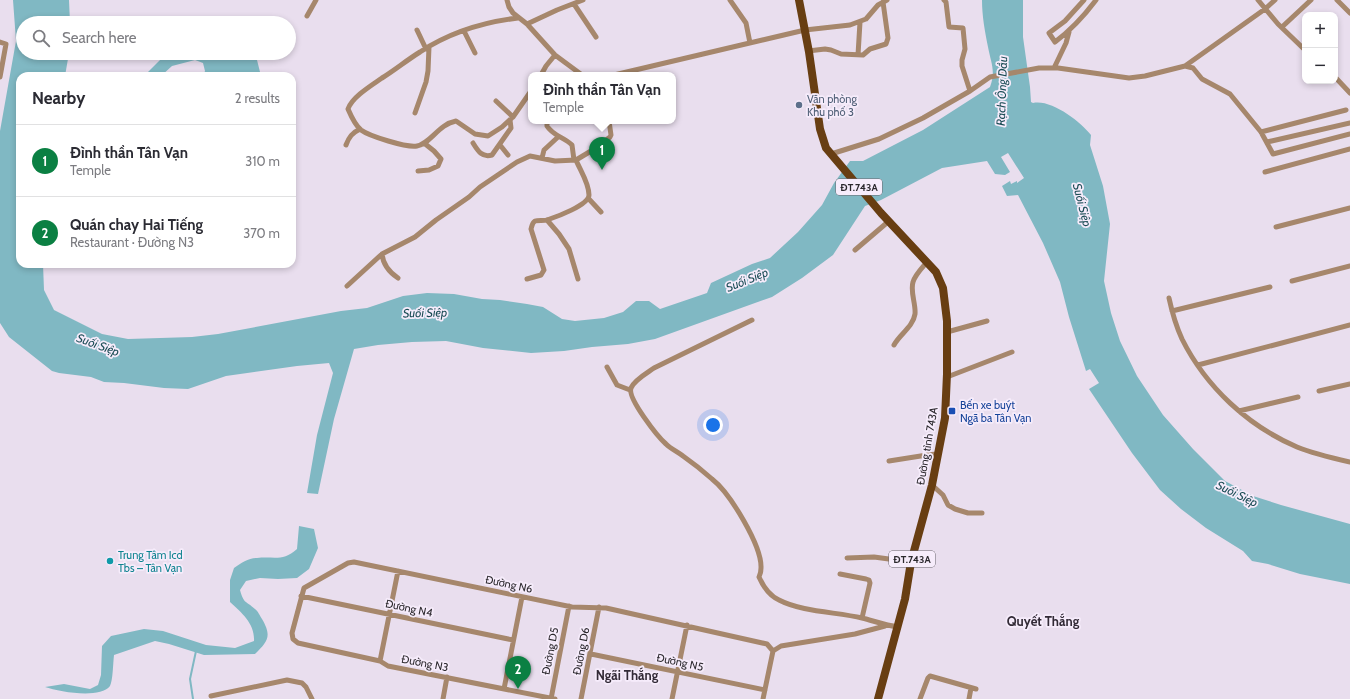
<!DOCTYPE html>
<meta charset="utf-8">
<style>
body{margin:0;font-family:Cabin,sans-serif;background:#f7f7f7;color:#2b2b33}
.controls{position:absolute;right:12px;top:12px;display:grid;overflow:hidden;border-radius:8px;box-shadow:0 2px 6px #0003}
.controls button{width:36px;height:36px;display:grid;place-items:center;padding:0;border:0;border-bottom:1px solid #e1e1e2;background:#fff;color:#2b2b33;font:20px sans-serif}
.you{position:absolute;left:713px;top:425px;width:14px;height:14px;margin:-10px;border:3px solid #fff;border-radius:50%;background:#1a73e8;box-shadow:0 0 0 6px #1a73e833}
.badge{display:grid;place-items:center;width:26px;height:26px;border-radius:50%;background:#0b8043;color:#fff;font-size:13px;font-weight:700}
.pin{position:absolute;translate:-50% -33px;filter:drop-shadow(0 1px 2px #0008)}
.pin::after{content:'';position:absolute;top:21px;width:14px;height:12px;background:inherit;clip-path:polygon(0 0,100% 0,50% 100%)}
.popup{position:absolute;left:528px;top:72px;width:148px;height:52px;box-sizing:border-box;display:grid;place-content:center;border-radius:8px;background:#fff;filter:drop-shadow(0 1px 3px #0005);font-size:13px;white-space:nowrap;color:#7c7c81}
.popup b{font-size:15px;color:#2b2b33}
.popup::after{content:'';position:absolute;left:50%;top:100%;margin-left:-8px;border:8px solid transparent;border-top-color:#fff}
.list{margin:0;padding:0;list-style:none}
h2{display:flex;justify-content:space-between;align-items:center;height:52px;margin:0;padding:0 16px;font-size:17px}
h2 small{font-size:13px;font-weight:400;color:#7c7c81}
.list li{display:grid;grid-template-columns:26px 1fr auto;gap:12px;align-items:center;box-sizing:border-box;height:72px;padding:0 16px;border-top:1px solid #e1e1e2}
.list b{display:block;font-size:15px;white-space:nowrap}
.list p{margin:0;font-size:13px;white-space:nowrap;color:#7c7c81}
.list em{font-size:13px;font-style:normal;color:#7c7c81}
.icon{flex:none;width:22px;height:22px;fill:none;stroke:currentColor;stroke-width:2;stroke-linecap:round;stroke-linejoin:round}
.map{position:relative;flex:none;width:1350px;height:699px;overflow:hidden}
.search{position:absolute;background:#fff;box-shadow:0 2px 6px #0003;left:16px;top:16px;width:280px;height:44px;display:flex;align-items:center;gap:10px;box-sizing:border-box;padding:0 14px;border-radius:22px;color:#7c7c81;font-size:15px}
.panel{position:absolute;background:#fff;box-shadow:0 2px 6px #0003;left:16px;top:72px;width:280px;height:196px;border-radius:12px}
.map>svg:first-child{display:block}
</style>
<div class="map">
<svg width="1350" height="699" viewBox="0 0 1350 699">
<rect width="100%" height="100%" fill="#e9deee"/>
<path fill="#80b8c3" d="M13 0H69L70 23H23V53H69L65 76H20V264H43L44 290 54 310 102 334 128 339 192 337 218 334 341 311 367 308 403 296 427 293 454 294 482 299 500 300 527 304 543 307 562 319 575 321 604 318 623 312 636 301H649L660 309 707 293 711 283 752 264 770 258 798 232 822 205 834 183 850 161H863L923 130 990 87C996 71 991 63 988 47 985 32 982 16 982 0H1023V37L1030 87 1031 102 1033 103C1051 99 1080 121 1091 135L1090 145 1103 186 1110 224 1104 281 1111 313 1120 341 1137 376 1163 415 1193 449 1225 481 1253 496 1281 505 1350 524V584L1300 574 1268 564 1252 561 1243 551 1206 528 1181 509 1160 490 1132 453 1089 389 1099 383 1090 369 1086 371 1069 317 1060 282 1043 243 1018 195 1007 196 1002 186 1010 181 1011 184 1017 181V183L1024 178 1008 153 1001 157 1010 172 1005 175 995 174 987 161 942 168 881 200 865 206 833 255 802 278 772 297 655 339 628 344 592 347 564 351 531 353 483 348 446 341 412 342 378 345 354 349 334 419 318 494 307 493 317 435 333 373 329 363 297 366 226 376 188 389 164 388 124 383 104 382 91 377 59 373 52 371 9 337 0 323V131L16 41Z
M182 53H261L257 60 261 76H203L205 71 203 63 195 60 172 66 161 76H144L161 59Z
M299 526 314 529 318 548 309 569 297 578 278 579 260 578 246 581 240 590C244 604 245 600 255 609 258 611 260 616 262 619 272 636 268 641 255 654L204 655 169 644 155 641 114 655C113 663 113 680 110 686 100 699 60 692 45 687L64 684 90 689 98 685 101 675 102 646 111 636 144 629 163 631 206 645 235 648 254 641C255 624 242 613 230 602V580L234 568C241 563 249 558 257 558 274 556 283 562 297 549Z"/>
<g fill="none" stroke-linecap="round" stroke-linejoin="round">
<path stroke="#80b8c3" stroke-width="2" d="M193 699 190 679 196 651"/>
<path stroke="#a6876c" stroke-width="5" d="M507 0 509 7 513 13 527 24 555 55 582 75
M730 0 746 23 750 43
M944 0 946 2 949 27 963 28 965 49 962 60V66L970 91
M1084 0 1065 21 1049 33 1055 42C1071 30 1084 16 1096 0
M1258 0 1278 24 1305 50
M1337 0 1350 13
M574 4 596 37
M307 16 316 0
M518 18C484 22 449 33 420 52 407 60 395 70 382 78 372 85 352 97 348 109 351 116 355 125 361 130 369 136 407 148 417 146 430 144 439 124 456 121L475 134 488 136 502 127 513 117 531 91
M527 24 557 10 583 0
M1282 27 1311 0
M417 30 426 49
M464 31 475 53
M0 42 6 44 0 77
M808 51 825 49 831 50 841 54 863 55 870 49 886 44 888 38 883 2
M858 55 860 22
M1185 66 1265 9 1275 0
M1054 68 1066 43 1069 32
M541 75 546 66 555 55
M614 75 805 30 850 25 866 19 878 5 887 0
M1335 77 1350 93
M496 101 513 117
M415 113 426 82 428 71 429 47
M547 121V126C553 136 564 137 572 145L574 160
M1261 132 1346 110
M1267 142 1350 123
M473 143C478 151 482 158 492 155L511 128 510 120
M346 145C349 137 352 133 360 129
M500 145 508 155
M831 154 879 139 923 118 970 91 990 77 1039 68H1058L1129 78 1145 76 1185 66 1193 68 1202 79 1230 94 1261 132 1273 154 1350 134
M542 158 544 150 558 137
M418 171 429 170 438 166 441 159 434 151 424 143
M1265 172 1350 149
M588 198 601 212
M547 220 559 234 569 249 578 279
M1276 227 1350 208
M855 250 889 221
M382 254C383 264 389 272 398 278
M527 279 541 275 544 270 531 229C532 226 532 223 535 221 538 220 544 221 547 220 556 217 589 205 589 195 589 183 580 170 576 160
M1292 281 1350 266
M347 286 382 254 415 237 436 220 469 197 480 187 517 162 530 156 555 161 576 160 596 148 610 137 611 135 609 121
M1169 298C1172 312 1176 326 1182 339 1206 387 1248 426 1297 447 1314 454 1332 458 1350 462
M1172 311 1270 287
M752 320 654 368C647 373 634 380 631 388 627 398 658 437 666 444 671 449 678 452 683 456 693 463 703 471 712 479 730 493 762 546 761 568 761 571 760 575 759 577 763 586 770 596 779 600 802 612 837 612 862 618 874 621 885 625 898 627
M947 332 987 321
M894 345C900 334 913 327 915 314 916 304 910 292 913 282 915 275 922 268 927 262
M1198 365 1350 325
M607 367 617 385 630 390
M947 377 1012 352
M1319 391 1350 384
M1239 411 1298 397
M889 461 927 455 937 454
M932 485 943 495 948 505 955 509 968 513H982
M847 558 874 557 911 562
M840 574 866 579 869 580 870 583 862 618
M301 596 513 640
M773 651 781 646 855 634 885 626
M591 654 765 690
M380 661 398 571
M504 689 522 597
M211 696 287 680 302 683 306 687 312 699
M443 699 447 677
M551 699 569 606
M555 699 388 666 380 661 298 643 293 639 292 633 304 588 348 563 354 562 572 607 606 608 767 644 773 651 763 699
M581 699 599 607
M672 699 687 625
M920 699 928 678 930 676 976 689
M969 699 971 688"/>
<path stroke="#683e12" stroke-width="8" d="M799 0 809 52 820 129 826 148 881 213 936 272 943 288 947 321V374L945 418 932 485 911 562 905 599 878 699"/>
</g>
<circle fill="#5c6f8a" stroke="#f6ecfb" stroke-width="1.5" cx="799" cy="105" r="4"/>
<rect fill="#1a4fb4" stroke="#f6ecfb" stroke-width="1.5" x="948" y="407" width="8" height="8" rx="2"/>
<circle fill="#0f9aa8" stroke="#f6ecfb" stroke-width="1.5" cx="110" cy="561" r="4"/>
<g text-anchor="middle" stroke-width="3.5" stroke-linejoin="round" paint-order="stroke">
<g fill="#f6ecfb" stroke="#69646c" stroke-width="1">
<rect x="836" y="179" width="46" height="16" rx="3"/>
<rect x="889" y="551" width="46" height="16" rx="3"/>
</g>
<g font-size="10" font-weight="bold" fill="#2c292e">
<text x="859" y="191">ĐT.743A</text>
<text x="912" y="563">ĐT.743A</text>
</g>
<g font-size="11" fill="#4e5e75" stroke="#f6ecfb" text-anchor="start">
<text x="807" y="103">Văn phòng<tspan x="807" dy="13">Khu phố 3</tspan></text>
</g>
<g font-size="11" fill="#164399" stroke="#f6ecfb" text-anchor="start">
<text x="960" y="409">Bến xe buýt<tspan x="960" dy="13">Ngã ba Tân Vạn</tspan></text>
</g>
<g font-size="11" fill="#2c292e" stroke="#f6ecfb">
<text transform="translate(927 446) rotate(-80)" y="4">Đường tỉnh 743A</text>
<text transform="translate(509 584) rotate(12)" y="4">Đường N6</text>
<text transform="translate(409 608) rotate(12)" y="4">Đường N4</text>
<text transform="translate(550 651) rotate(-79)" y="4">Đường D5</text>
<text transform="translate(581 651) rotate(-79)" y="4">Đường D6</text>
<text transform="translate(680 662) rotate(12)" y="4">Đường N5</text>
<text transform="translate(425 663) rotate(11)" y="4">Đường N3</text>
</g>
<g font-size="11" fill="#0d838f" stroke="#f6ecfb" text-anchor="start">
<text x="118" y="559">Trung Tâm Icd<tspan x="118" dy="13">Tbs – Tân Vạn</tspan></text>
</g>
<g font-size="12" font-style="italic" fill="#1c4d56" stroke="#f6ecfb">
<text transform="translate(1002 91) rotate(-88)" y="4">Rạch Ông Dầu</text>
<text transform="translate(1082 205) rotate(76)" y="4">Suối Siệp</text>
<text transform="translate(747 280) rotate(-22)" y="4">Suối Siệp</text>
<text transform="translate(425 313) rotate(-1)" y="4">Suối Siệp</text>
<text transform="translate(98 345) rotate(20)" y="4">Suối Siệp</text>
<text transform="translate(1237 494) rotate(26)" y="4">Suối Siệp</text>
</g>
<g font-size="13" font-weight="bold" fill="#322a36" stroke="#f6ecfb">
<text x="1043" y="626">Quyết Thắng</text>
<text x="627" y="680">Ngãi Thắng</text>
</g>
</g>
</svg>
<div class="controls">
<button>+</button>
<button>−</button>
</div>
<div class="you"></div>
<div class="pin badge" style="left:602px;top:170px">1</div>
<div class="popup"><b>Đình thần Tân Vạn</b>Temple</div>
<div class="pin badge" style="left:518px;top:689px">2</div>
<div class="search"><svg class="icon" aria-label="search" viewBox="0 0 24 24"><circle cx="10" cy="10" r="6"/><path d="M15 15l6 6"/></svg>Search here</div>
<section class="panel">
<h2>Nearby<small>2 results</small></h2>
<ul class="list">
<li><span class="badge">1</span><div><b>Đình thần Tân Vạn</b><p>Temple</p></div><em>310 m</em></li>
<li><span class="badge">2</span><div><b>Quán chay Hai Tiếng</b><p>Restaurant · Đường N3</p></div><em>370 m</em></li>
</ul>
</section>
</div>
